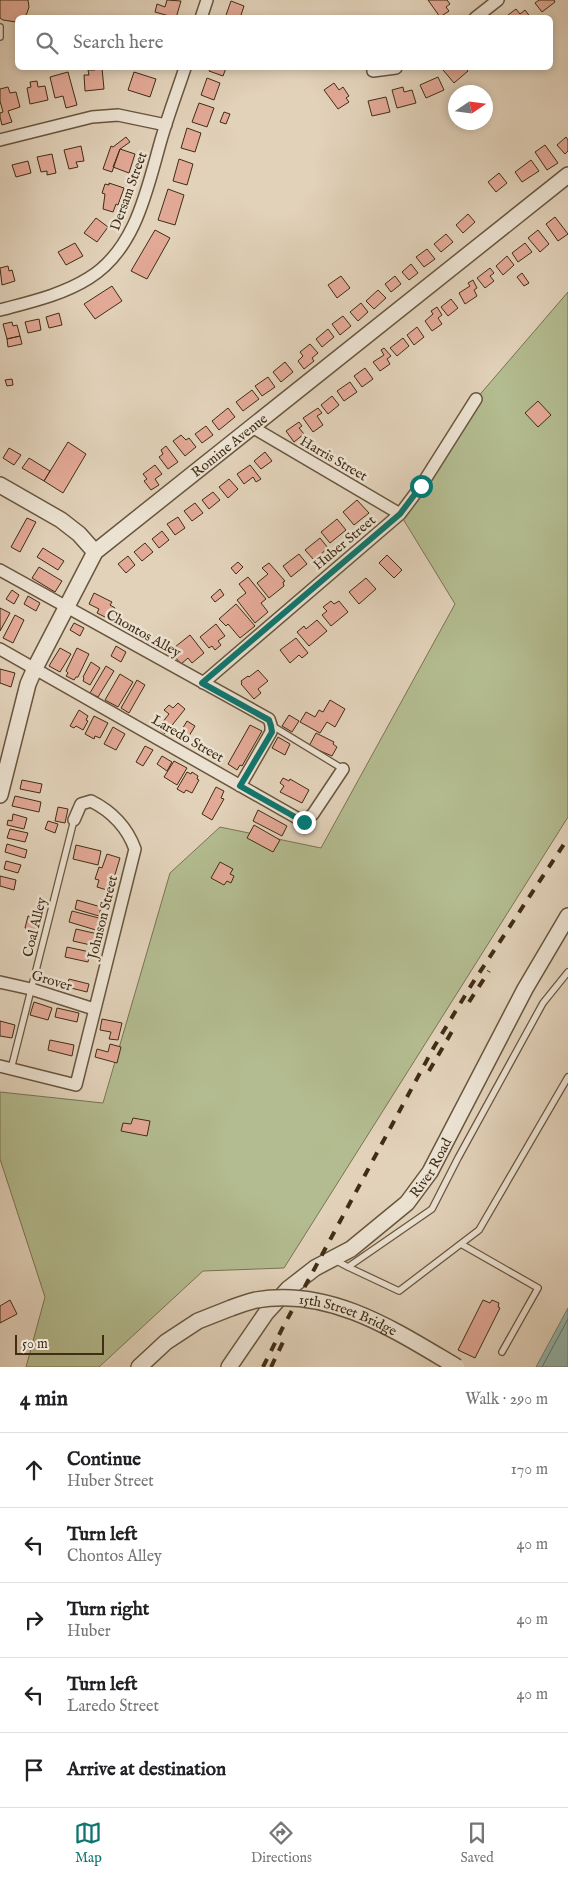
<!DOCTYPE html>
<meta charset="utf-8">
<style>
body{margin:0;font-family:"IM FELL English",serif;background:#f2f2f2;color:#202124}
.compass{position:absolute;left:448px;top:85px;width:45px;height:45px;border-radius:50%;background:#fff;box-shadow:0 2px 8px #0003;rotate:77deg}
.scale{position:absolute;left:15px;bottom:12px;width:89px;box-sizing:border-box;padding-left:5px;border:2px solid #402d14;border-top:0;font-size:14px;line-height:18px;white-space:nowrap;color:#402d14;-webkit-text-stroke:4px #ece2d2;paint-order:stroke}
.stop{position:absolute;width:15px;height:15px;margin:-11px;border:4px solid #0f766e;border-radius:50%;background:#fff}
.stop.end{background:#0f766e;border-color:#fff;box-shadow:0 1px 5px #0008}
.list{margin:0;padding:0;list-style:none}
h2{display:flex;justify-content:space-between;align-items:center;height:65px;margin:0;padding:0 20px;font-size:21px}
h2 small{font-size:16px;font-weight:400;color:#757577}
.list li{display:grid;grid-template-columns:32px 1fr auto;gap:15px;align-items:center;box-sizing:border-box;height:75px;padding:0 20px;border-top:1px solid #e0e0e0}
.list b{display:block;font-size:19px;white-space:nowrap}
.list p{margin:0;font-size:16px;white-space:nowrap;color:#757577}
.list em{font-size:16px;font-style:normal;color:#757577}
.icon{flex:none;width:28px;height:28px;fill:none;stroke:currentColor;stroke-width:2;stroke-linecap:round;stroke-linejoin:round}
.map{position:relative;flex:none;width:568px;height:1367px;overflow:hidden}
.search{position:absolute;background:#fff;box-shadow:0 2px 8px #0003;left:15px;right:15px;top:15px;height:55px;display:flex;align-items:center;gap:12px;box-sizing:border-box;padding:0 18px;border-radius:8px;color:#757577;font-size:19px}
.sheet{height:440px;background:#fff}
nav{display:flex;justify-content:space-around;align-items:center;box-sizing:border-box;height:70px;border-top:1px solid #e0e0e0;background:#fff;font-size:14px;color:#757577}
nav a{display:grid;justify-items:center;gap:2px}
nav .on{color:#0f766e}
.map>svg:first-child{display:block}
</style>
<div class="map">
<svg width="568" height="1367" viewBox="0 0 568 1367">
<rect width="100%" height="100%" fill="#e2d2ba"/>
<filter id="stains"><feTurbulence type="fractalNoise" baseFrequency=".004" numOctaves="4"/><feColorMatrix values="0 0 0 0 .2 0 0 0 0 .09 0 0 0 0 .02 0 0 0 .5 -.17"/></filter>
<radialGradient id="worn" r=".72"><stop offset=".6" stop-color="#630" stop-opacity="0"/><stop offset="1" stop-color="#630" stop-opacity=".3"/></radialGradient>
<path fill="#b3bc90" stroke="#7a7452" d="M568 292V817L284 1268 203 1271 99 1367H26L45 1297 0 1159V1092L103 1103 170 873 220 827 321 848 455 604 400 514 476 399Z"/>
<path fill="#95b8af" stroke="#738071" d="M568 1308V1367H536Z"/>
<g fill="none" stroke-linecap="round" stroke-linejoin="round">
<path stroke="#6a7262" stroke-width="1" d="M542 1367 568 1319"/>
</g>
<path fill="#e3a997" stroke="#402d14" d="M0 0H28L29 7 27 13 24 18H18L16 22 3 20 0 18Z
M167 0 181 1 176 18 155 12 157 4 165 7Z
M428 0H447L450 4 446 7 449 11 440 17Z
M539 0H554L555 2 542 12 535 3Z
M231 1 244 6 240 18H225Z
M516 9 520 14 525 10 531 18H509L508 15Z
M95 68H102L104 89 85 91 84 75H89L88 70H95Z
M205 68H226L223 76 209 71 210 69Z
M446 68 451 69 453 68H465L468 71 454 83 443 70Z
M68 72 77 105 66 108 63 96 55 98 50 77Z
M134 72 156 79 150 97 128 90Z
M438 77 444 90 426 98 420 85Z
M207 78 220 83 214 100 201 95Z
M37 81 38 87 45 86 48 100 30 104 27 88 31 87 30 82Z
M334 83 339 90 343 87 349 96 346 98 349 102 338 109 324 90Z
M8 87 10 93 16 92 20 107 8 111 12 122 2 125 0 117V113L3 112 0 101V89Z
M403 87 404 92 412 90 416 103 397 108 392 90Z
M386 97 390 112 372 116 368 101Z
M199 103 214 108 207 127 192 122Z
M224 112 230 114 226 124 220 122Z
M187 128 201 133 195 152 181 148Z
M126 137 130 142 120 149 112 172 103 169 111 146 113 147Z
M566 137 568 140V151L565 154 557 145Z
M545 145 558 163 547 170 535 152Z
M81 146 84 161 76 162 78 167 69 169 64 150Z
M120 149 135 154 129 173 113 167Z
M52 154 56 173 47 175V171L41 172 37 157Z
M179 159 193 164 187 185 173 181Z
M531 160 539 171 522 182 515 172Z
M28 161 31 173 16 177 12 165Z
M499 173 507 183 496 192 488 182Z
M109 183 124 188 118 205 116 204 113 212 103 209 105 194 102 193 105 184 109 185Z
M168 189 184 195 175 225 158 220Z
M468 214 475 222 463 233 456 225Z
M555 217 568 234 558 241 546 224Z
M96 218 108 227 97 242 84 233Z
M155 230 170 238 147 279 131 271Z
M538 230 549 244 540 252 528 238Z
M446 234 453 242 441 252 434 244Z
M75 243 83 256 66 265 58 252Z
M525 243 532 252 518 262 512 253Z
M427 249 435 259 424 267 416 257Z
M507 256 514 265 503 275 496 266Z
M411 264 418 273 409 280 402 272Z
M8 266 9 271 12 270 15 281 2 285 0 268Z
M490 268 494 273 490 276 494 281 485 288 477 278Z
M522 273 529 283 524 286 517 277Z
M341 276 350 288 337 298 328 285Z
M395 276 401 284 391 292 385 284Z
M473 280 477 288 474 290 477 296 465 304 459 293 470 286 468 283Z
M112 286 122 301 95 319 84 304Z
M378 290 386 298 374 309 366 301Z
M451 299 458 308 448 316 441 307Z
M361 303 368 312 358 321 350 312Z
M437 307 442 315 438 318 442 324 432 331 425 321 433 314 431 311Z
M59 313 62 325 49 328 46 317Z
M343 316 351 326 340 335 332 324Z
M39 319 41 330 28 333 25 322Z
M12 322 13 326 17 325 20 336 7 339 3 324Z
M417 327 424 337 414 345 407 335Z
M328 329 334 337 322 347 316 339Z
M20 336 22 344 8 347 7 339Z
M403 338 409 346 397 356 390 348Z
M310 344 318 353 312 358 314 361 304 369 298 361 303 356 300 352Z
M384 348 391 356 387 359 390 364 380 371 373 362 384 355 381 350Z
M285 362 293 372 281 382 273 372Z
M365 368 373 379 362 387 354 376Z
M268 377 275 387 262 396 255 386Z
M12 379 13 385 7 386 5 380Z
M350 382 357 392 344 401 337 391Z
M252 390 259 399 243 411 236 402Z
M332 396 339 405 328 414 321 405Z
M538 401 551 415 538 427 525 413Z
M228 408 235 417 219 430 212 421Z
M318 408 322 413 317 416 323 425 313 432 303 418Z
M299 422 302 426 299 428 304 434 294 442 286 431Z
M206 426 213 435 202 443 195 434Z
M181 435 186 440 189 438 196 447 185 456 173 441Z
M68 442 86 454 63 493 44 481Z
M166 446 178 462 168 469 159 457 163 454 161 450Z
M9 448 21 455 14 465 3 458Z
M265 452 272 461 261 469 254 461Z
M29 458 50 471 44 481 22 468Z
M155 465 162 474 155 479 159 485 151 490 144 481 147 479 143 474Z
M250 465 261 479 256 482 253 477 244 484 237 474Z
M229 479 238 489 228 498 219 487Z
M213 492 220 500 209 509 202 500Z
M357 500 369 513 354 525 343 512Z
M195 503 203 513 192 521 184 511Z
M178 517 185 528 175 535 167 524Z
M27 518 36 522 20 552 11 547Z
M337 519 346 530 330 543 321 532Z
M162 531 169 540 159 548 152 539Z
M320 538 328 548 314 560 305 550Z
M145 543 153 552 142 561 134 552Z
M43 548 64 561 58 570 37 557Z
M299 554 307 564 291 577 283 566Z
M387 555 402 570 394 578 379 563Z
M128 556 135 565 126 573 118 564Z
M238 562 243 567 236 574 231 568Z
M269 563 285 581 283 582 284 586 269 598 257 583 268 574 262 568Z
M39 567 62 581 55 592 32 578Z
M248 577 266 599 261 603 268 612 255 623 237 600 246 593 239 584Z
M366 578 376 589 359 604 349 592Z
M220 589 224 595 215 602 211 597Z
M12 590 19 595 14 604 6 599Z
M94 593 112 602 110 605 115 608 109 619 97 613 99 609 89 604Z
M28 596 40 603 36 611 24 604Z
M331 601 334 604 339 601 348 612 331 626 322 615 327 611 323 607Z
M236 604 255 626 240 638 228 624 226 626 219 619Z
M0 608 10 613 0 631Z
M15 615 24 620 13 643 3 638Z
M317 620 327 631 309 646 297 632 304 626 306 629Z
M74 623 84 628 80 636 70 630Z
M216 624 225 636 218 641 221 645 215 650 212 646 209 648 200 637Z
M190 635 204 653 192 663 188 658 181 664 170 651Z
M296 638 308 653 302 658 299 655 290 663 280 650Z
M116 646 126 652 121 662 111 656Z
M60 648 71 654 60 672 49 666Z
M77 648 89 654 78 677H76L74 680 66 676 68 673 66 671Z
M91 662 100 668 90 685 83 681 84 678 83 677Z
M106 666 114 671 98 697 90 693Z
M0 669 15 673 11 687 0 683Z
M258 670 268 681 258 689 261 693 254 699 241 684 242 683 241 681 248 676 249 677Z
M120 674 133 682 118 707 105 700Z
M137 680 145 685 129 713 121 708Z
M330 700 345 709 335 727 327 722 320 733 300 722 306 712 315 717 319 710 323 712Z
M178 703 185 709 165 734 158 728 169 714 164 710 169 705 173 708Z
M79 710 88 716 86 720 88 721 83 730 76 726 74 728 70 726Z
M289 715 299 721 292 732 282 726Z
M94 716 108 723 100 738 95 736 94 739 85 734Z
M187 721 195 726 186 741 178 736Z
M250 725 262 731 242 766 240 765 237 770 228 764Z
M113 727 125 734 116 750 104 744Z
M316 733 334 742 333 744 337 747 332 756 309 746Z
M278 737 290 744 285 755 272 748Z
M145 746 153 750 143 766 136 762Z
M162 756 172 762 167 771 157 764Z
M174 761 187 768 177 785 164 777Z
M187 772 191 774 192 772 198 776 197 779 199 780 192 793 186 790 184 793 177 789Z
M283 778 289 781 290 779 309 790 302 803 280 792 284 786 280 783Z
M22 780 42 784 40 793 20 789Z
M216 787 224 791 221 798 224 799 212 820 202 814Z
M15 796 41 802 39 812 12 806Z
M58 807 68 809 65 823 55 821Z
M258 810 287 826 282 836 253 821Z
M13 814 27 818 24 829 7 825 8 820 12 821Z
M48 821 58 824 55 833 45 829Z
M254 825 280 840 273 852 247 838Z
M10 829 28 833 25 842 7 838Z
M7 844 27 850 25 858 5 852Z
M76 845 101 851 98 865 73 859Z
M107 854 120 858 110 891 97 887 99 880 95 879 99 867 102 868Z
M6 861 21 865 18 873 4 869Z
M220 862 233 869 230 874 234 876 231 883 227 881 224 885 211 878Z
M0 876 16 880 14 890 0 886Z
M77 900 101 907 99 916 75 909Z
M72 911 99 918 96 930 69 922Z
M28 916 40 919 37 931 25 928Z
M76 929 98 934 95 946 73 941Z
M67 947 90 952 88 962 65 957Z
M69 979 89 984 87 992 67 987Z
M34 1002 52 1008 48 1020 30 1015Z
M57 1008 79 1013 77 1022 55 1017Z
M102 1019 122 1023 118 1040 109 1039 111 1032 100 1030Z
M0 1021 15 1025 12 1038 0 1036Z
M50 1040 74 1045 72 1056 48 1050Z
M110 1044 121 1047 117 1063 95 1057 97 1049 108 1052Z
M133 1118 150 1121 147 1136 121 1131 123 1123 131 1124Z
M10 1300 17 1314 0 1323V1306Z
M483 1300 490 1303 492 1300 499 1303 498 1307 500 1308 475 1358 458 1350Z"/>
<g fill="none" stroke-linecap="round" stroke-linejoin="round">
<g stroke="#68563e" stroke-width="8">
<path id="service" d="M0 27V37
M271 725 343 769
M11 1069 74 820
M461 1244 538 1288 502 1352
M335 1260 348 1267 432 1209 458 1158 543 1003 568 972
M348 1267 399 1291 479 1230 568 1077"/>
</g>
<g stroke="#68563e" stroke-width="14">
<path id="minor" d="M201 18 207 0
M475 18 498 0
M373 71 396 68
M0 140 92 117 118 115 166 125
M0 310C30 302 62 295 89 278 136 249 147 189 161 140 168 116 177 92 185 68
M252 427 400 514
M0 570 269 719 271 725V732L240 786
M0 649 304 822 313 814 343 769
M203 683 400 514 421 486 476 399
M0 982 31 989 94 1009
M0 1066 76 1085 135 849C127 827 111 811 91 801L81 804 74 820"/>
</g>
<g stroke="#68563e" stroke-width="18">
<g id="tertiary">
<path d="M0 485 61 520 79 534 95 552"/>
<path id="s1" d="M0 795 28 684 35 668 95 552 568 175"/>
<path d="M139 1367 166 1342 198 1321 231 1308"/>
<path id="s2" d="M229 1367 266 1313 288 1289 315 1268 351 1249 407 1203 430 1172 525 989 568 916"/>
</g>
</g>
<use href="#service" stroke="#ece2d2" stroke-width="5.5"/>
<use href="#minor" stroke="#ece2d2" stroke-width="11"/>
<use href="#tertiary" stroke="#ece2d2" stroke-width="15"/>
<path stroke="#402d14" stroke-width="4" stroke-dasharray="9 9" stroke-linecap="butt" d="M469 1002 489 971
M429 1071 454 1028
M263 1367 282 1329 434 1047 472 984 568 838
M271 1367 285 1338"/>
<g stroke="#68563e" stroke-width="18" stroke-linecap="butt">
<g id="tertiary-bridge">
<path id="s3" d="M231 1308C239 1305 248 1302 256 1300 331 1287 396 1331 457 1367"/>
</g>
</g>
<use href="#tertiary-bridge" stroke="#ece2d2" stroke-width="15"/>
</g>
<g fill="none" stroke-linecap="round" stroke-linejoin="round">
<path stroke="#0f766e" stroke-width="6" d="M304 822 240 786 272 732 271 726 269 720 202 683 400 514 421 486"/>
</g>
<g text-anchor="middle" stroke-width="5" stroke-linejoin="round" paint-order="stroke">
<g font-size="14" fill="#402d14" stroke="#ece2d2">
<text transform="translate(128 191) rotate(-70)" y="5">Dersam Street</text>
<text dy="5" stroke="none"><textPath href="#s1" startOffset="434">Romine Avenue</textPath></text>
<text transform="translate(334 458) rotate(30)" y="5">Harris Street</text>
<text transform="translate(344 542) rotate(-40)" y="5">Huber Street</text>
<text transform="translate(144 633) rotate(29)" y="5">Chontos Alley</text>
<text transform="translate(188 738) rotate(30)" y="5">Laredo Street</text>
<text transform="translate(102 917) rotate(-76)" y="5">Johnson Street</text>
<text transform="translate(34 927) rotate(-76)" y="5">Coal Alley</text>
<text transform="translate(52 980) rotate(17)" y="5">Grover</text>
<text dy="5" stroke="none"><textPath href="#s2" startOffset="288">River Road</textPath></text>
<text dy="5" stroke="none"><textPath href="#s3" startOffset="121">15th Street Bridge</textPath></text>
</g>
</g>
<rect width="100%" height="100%" filter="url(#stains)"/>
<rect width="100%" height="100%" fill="url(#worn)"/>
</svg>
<svg class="compass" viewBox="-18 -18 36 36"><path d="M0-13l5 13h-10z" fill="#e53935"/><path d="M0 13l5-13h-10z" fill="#757577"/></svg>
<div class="scale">50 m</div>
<div class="stop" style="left:421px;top:486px"></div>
<div class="stop end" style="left:304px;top:822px"></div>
<div class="search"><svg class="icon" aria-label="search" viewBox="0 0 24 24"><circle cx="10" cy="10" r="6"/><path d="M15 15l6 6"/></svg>Search here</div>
</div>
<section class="sheet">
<h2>4 min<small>Walk · 290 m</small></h2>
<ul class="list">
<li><svg class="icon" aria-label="ahead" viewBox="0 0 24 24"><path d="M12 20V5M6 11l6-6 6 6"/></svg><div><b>Continue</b><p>Huber Street</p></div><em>170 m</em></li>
<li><svg class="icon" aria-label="left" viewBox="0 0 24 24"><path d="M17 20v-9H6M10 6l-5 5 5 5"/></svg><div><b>Turn left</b><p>Chontos Alley</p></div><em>40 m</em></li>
<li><svg class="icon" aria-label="right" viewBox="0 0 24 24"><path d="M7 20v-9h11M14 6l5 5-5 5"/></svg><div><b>Turn right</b><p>Huber</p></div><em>40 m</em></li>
<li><svg class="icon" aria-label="left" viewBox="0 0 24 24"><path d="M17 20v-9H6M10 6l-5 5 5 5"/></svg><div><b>Turn left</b><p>Laredo Street</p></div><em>40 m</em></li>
<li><svg class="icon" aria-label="arrive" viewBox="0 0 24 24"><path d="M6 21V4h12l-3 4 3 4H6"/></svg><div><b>Arrive at destination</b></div></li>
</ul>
</section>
<nav>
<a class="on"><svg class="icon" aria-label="map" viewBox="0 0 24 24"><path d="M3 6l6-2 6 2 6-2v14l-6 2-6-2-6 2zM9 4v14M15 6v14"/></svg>Map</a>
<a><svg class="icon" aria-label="directions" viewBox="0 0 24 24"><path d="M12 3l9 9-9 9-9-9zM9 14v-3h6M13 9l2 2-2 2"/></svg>Directions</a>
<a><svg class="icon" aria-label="saved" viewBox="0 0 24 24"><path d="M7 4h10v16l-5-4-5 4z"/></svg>Saved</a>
</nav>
